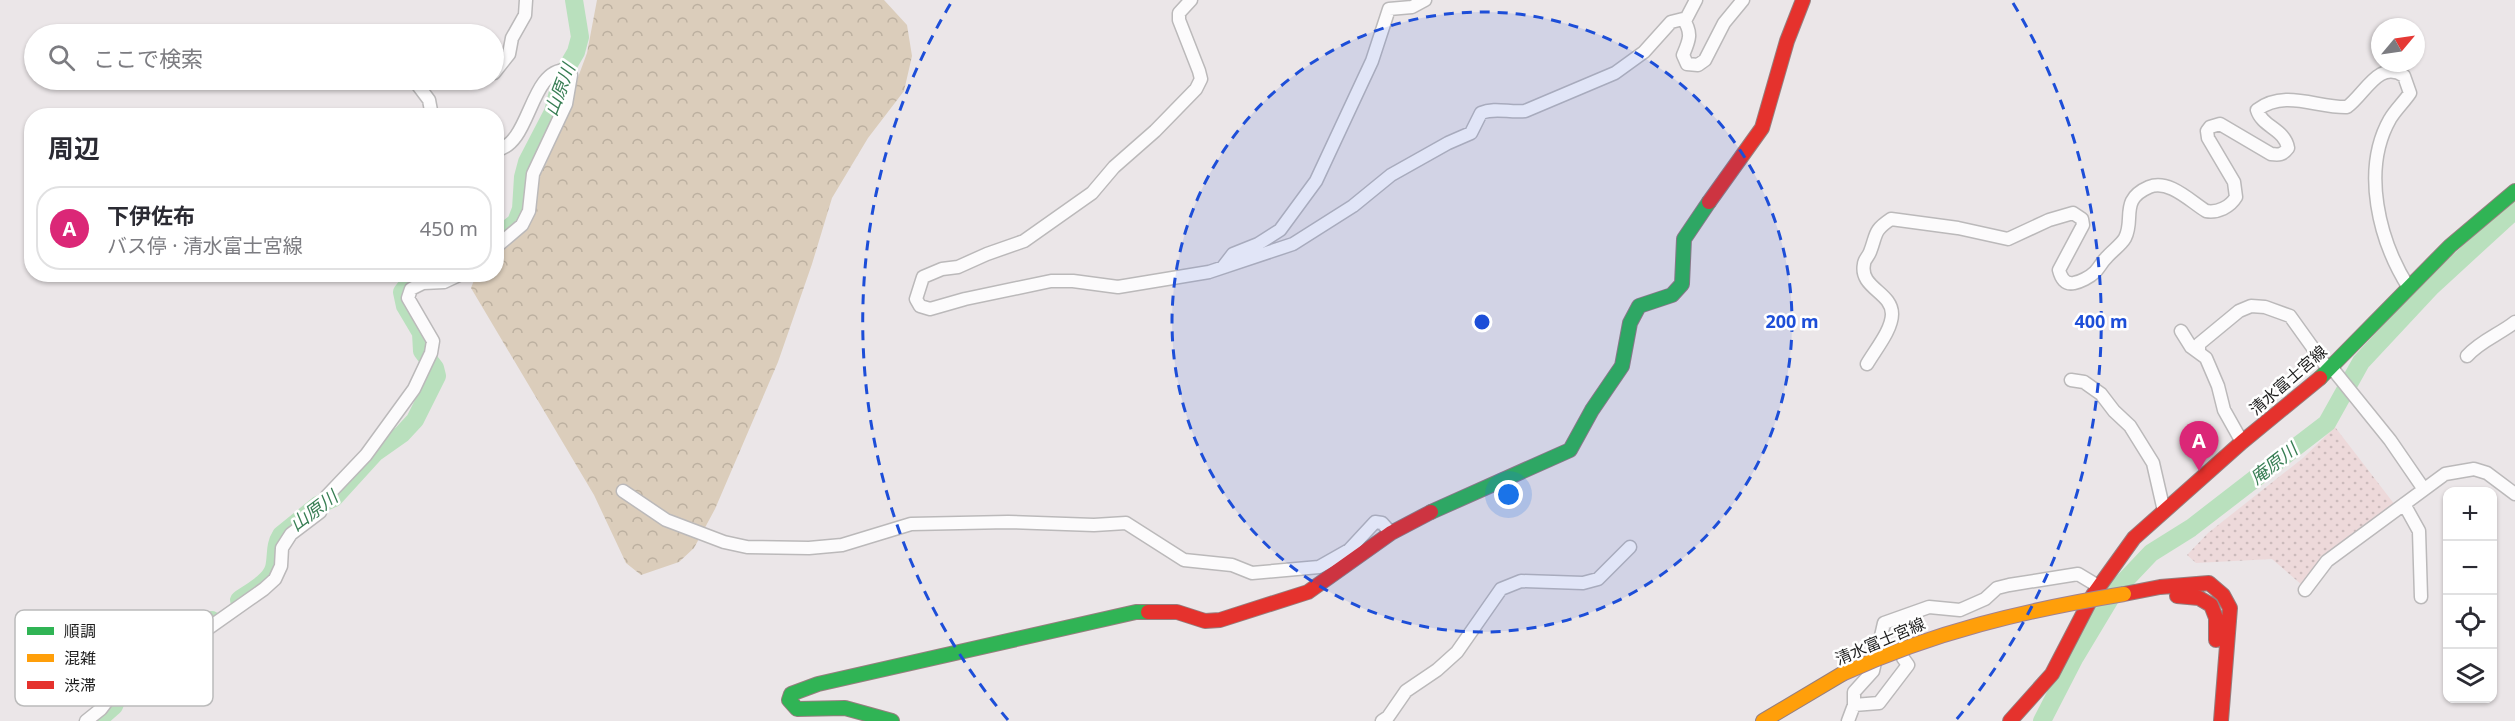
<!DOCTYPE html>
<html lang="ja">
<meta charset="utf-8">
<style>
body{margin:0;font-family:"Noto Sans","Noto Sans JP",sans-serif;background:#f2f2f3;color:#2b2b33}
.controls{position:absolute;right:18px;bottom:18px;display:grid;overflow:hidden;border-radius:12px;box-shadow:0 2px 4px #0004}
.controls button{width:54px;height:54px;display:grid;place-items:center;padding:0;border:0;border-bottom:2px solid #e1e1e2;background:#fff;color:#2b2b33;font:30px sans-serif}
.compass{position:absolute;left:2371px;top:18px;width:54px;height:54px;border-radius:50%;background:#fff;box-shadow:0 2px 4px #0004;rotate:61deg}
.you{position:absolute;left:1509px;top:495px;width:21px;height:21px;margin:-15px;border:4px solid #fff;border-radius:50%;background:#1a73e8;box-shadow:0 0 0 9px #1a73e833}
.badge{display:grid;place-items:center;width:39px;height:39px;border-radius:50%;background:#db2777;color:#fff;font-size:20px;font-weight:700}
.pin{position:absolute;translate:-50% -50px;filter:drop-shadow(0 2px 3px #0008)}
.pin::after{content:'';position:absolute;top:32px;width:21px;height:18px;background:inherit;clip-path:polygon(0 0,100% 0,50% 100%)}
.list{margin:0;padding:0;list-style:none}
h2{display:flex;justify-content:space-between;align-items:center;height:78px;margin:0;padding:0 24px;font-size:26px}
h2 small{font-size:20px;font-weight:400;color:#7c7c81}
.list li{display:grid;grid-template-columns:39px 1fr auto;gap:18px;align-items:center;box-sizing:border-box;height:84px;margin:0 12px 12px;padding:0 12px;border:2px solid #e1e1e2;border-radius:24px}
.list b{display:block;font-size:22px;white-space:nowrap}
.list p{margin:0;font-size:20px;white-space:nowrap;color:#7c7c81}
.list em{font-size:20px;font-style:normal;color:#7c7c81}
.icon{flex:none;width:33px;height:33px;fill:none;stroke:currentColor;stroke-width:2;stroke-linecap:round;stroke-linejoin:round}
.map{position:relative;flex:none;width:2515px;height:721px;overflow:hidden}
.search{position:absolute;background:#fff;box-shadow:0 2px 4px #0004;left:24px;top:24px;width:480px;height:66px;display:flex;align-items:center;gap:15px;box-sizing:border-box;padding:0 21px;border-radius:33px;color:#7c7c81;font-size:22px}
.panel{position:absolute;background:#fff;box-shadow:0 2px 4px #0004;left:24px;top:108px;width:480px;height:174px;border-radius:24px}
.map>svg:first-child{display:block}
</style>
<div class="map">
<svg width="2515" height="721" viewBox="0 0 2515 721">
<defs>
<pattern id="farmland-dots" width="8" height="8" patternUnits="userSpaceOnUse" patternTransform="scale(1.5)"><rect width="8" height="8" fill="#edd9da"/><path d="M2 2h.1M6 6h.1" fill="none" stroke="#cbbabb" stroke-width="1.8" stroke-linecap="round"/></pattern>
<pattern id="forest-crowns" width="20" height="18" patternUnits="userSpaceOnUse" patternTransform="scale(1.5)"><rect width="20" height="18" fill="#dbcdbb"/><path d="M2 6a3 3 0 1 1 6 0M12 15a3 3 0 1 1 6 0" fill="none" stroke="#bcb0a0"/></pattern>
</defs>
<rect width="100%" height="100%" fill="#ebe6e8"/>
<path fill="url(#farmland-dots)" d="M2335 427 2395 505 2302 585 2272 559 2196 563 2187 555 2208 533 2303 458Z"/>
<path fill="url(#forest-crowns)" d="M597 0H884L907 25 912 56 904 91 868 138 832 198 812 264 778 362 715 509 694 548 679 562 641 575 626 563 594 495 471 288 476 275 496 274 497 238 546 164 587 53Z"/>
<g fill="none" stroke-linecap="round" stroke-linejoin="round">
<path stroke="#b9e0bd" stroke-width="18" d="M496 238 516 222 521 209 523 177 527 162 553 112 562 76 576 52 580 37 574 0
M239 600C250 592 270 582 274 568 277 556 274 546 281 535L318 505 334 498 375 453 402 434 415 420 437 376 435 368 422 351 421 333 405 306 402 292C418 270 424 282 443 274
M97 721 114 706 120 692 115 674 119 665 144 651 172 644 212 620
M2042 721 2075 657 2114 592 2151 553 2191 528 2327 423 2361 362 2431 287 2515 210"/>
<g stroke="#bbb9ba" stroke-width="15">
<path id="street" d="M1191 0 1179 13V20L1199 71 1201 79 1196 89 1155 131 1114 167 1092 193 1024 241 987 254 958 267 942 269 923 277 916 299 920 306 930 309 965 299 1051 281H1073L1118 287 1209 272 1293 244 1353 206 1391 175 1448 143 1471 133 1481 113C1495 107 1510 113 1525 111L1615 73 1644 52 1671 22 1683 19C1693 33 1689 41 1683 55L1687 64 1698 65 1705 60 1724 23 1743 0
M1685 21 1696 0
M494 73 509 54 512 38 525 15 526 0
M416 80 417 84 429 100 432 116
M496 150C531 145 529 70 566 70L571 75 566 104 533 174 529 211 522 225 496 247
M1223 267 1233 254 1258 244 1280 230 1316 181 1372 61 1389 9 1412 7 1425 0
M2181 331 2191 347 2206 358 2218 386 2224 410 2242 442
M2199 352V344L2239 311 2251 306 2265 307 2290 316 2328 369
M2467 356C2480 341 2500 334 2515 322
M1867 364C1875 350 1892 330 1892 314 1892 292 1859 288 1864 264 1864 260 1868 257 1870 252 1877 234 1873 231 1891 219L1958 228 2008 239 2049 220 2073 213 2082 219 2083 225 2059 270C2061 278 2065 285 2074 283 2080 282 2090 277 2095 272 2099 268 2102 262 2106 258 2112 251 2121 245 2125 238 2135 219 2119 200 2149 187 2169 179 2190 201 2206 211 2218 213 2230 207 2236 197L2234 182 2208 138 2207 131 2210 127 2220 124 2271 154C2279 155 2283 155 2288 148 2285 129 2262 127 2257 110 2285 89 2317 108 2347 107 2365 94 2379 59 2404 76L2410 93C2404 102 2396 109 2390 119 2361 170 2379 241 2409 288
M2331 367 2390 440 2423 488
M2071 380 2084 382 2101 394 2114 411 2130 426 2153 463 2164 511
M623 491 666 520 724 542 747 547 809 548 842 545 911 524 1008 522 1094 525 1126 523 1184 560 1232 565 1252 573 1319 567 1349 550 1375 522 1382 523 1391 533
M2404 504 2419 531 2421 597
M2305 590 2327 561 2445 474 2474 469 2487 473 2515 494
M1854 705 1879 703 1908 665 1903 658
M86 721 101 709 110 697 119 675 136 662 161 655 186 644 264 589 275 579 281 566 282 548 291 534 320 512 327 496 366 455 414 389 431 353 433 341 408 298 411 289 423 283 444 282 461 274
M1382 721 1388 717 1406 691 1437 670 1457 652 1501 589 1521 581 1583 583 1598 579 1630 547
M1848 721 1854 705V692L1873 671 1884 623 1929 607 1960 610 1985 599 1997 588 2009 585 2078 574 2098 586"/>
</g>
<g stroke="#967e7e" stroke-width="16">
<path id="fast" d="M2320 378 2450 246 2515 191
M1431 512 1570 450 1592 410 1622 366 1630 323 1639 306 1672 295 1682 284 1684 239 1709 202
M892 721 845 708 797 709 789 700 791 694 818 684 1136 612H1148"/>
</g>
<g stroke="#967e7e" stroke-width="16">
<path id="slow" d="M1763 721 1842 674"/>
</g>
<g stroke="#967e7e" stroke-width="16">
<path id="jam" d="M1709 202 1762 128 1787 41 1803 0
M2124 594 2160 587 2209 583 2223 595 2230 608 2221 721
M2177 596 2199 598 2211 605 2216 618V640
M1148 612H1177L1205 621 1220 620 1308 592 1391 533 1431 512
M2010 721 2052 674 2093 595 2134 538 2242 442 2320 378"/>
</g>
<use href="#street" stroke="#fcfbfc" stroke-width="12"/>
<use href="#fast" stroke="#30b455" stroke-width="14"/>
<use href="#slow" stroke="#ff9f0a" stroke-width="14"/>
<use href="#jam" stroke="#e5322d" stroke-width="14"/>
<g stroke="#a18290" stroke-width="16" stroke-linecap="butt">
<path id="slow-bridge" d="M1842 674C1933 632 2026 610 2124 594"/>
</g>
<use href="#slow-bridge" stroke="#ff9f0a" stroke-width="14"/>
</g>
<circle cx="1482" cy="322" r="310" fill="#1d4ed8" fill-opacity=".12"/>
<g fill="none" stroke="#1d4ed8" stroke-width="3" stroke-dasharray="10 8">
<circle cx="1482" cy="322" r="310"/>
<path d="M1008 720A619 619 0 0 1 951 3M2013 3A619 619 0 0 1 1956 720"/>
</g>
<g text-anchor="middle" stroke-width="5" stroke-linejoin="round" paint-order="stroke">
<g font-size="16" fill="#1d1d1d" stroke="#fff">
<text transform="translate(2288 380) rotate(-41)" y="6">清水富士宮線</text>
<text transform="translate(1880 641) rotate(-23)" y="6">清水富士宮線</text>
</g>
<g font-size="18" font-style="italic" fill="#387e54" stroke="#fff">
<text transform="translate(560 90) rotate(-69)" y="6">山原川</text>
<text transform="translate(2274 464) rotate(-38)" y="6">庵原川</text>
<text transform="translate(314 511) rotate(-37)" y="6">山原川</text>
</g>
</g>
<rect x="15" y="610" width="198" height="96" rx="9" fill="#fff" stroke="#bbb" stroke-width="1.5"/>
<rect x="27" y="627" width="27" height="8" fill="#30b455"/>
<rect x="27" y="654" width="27" height="8" fill="#ff9f0a"/>
<rect x="27" y="681" width="27" height="8" fill="#e5322d"/>
<g font-size="16" fill="#1d1d1d">
<text x="64" y="637">順調</text>
<text x="64" y="664">混雑</text>
<text x="64" y="691">渋滞</text>
</g>
<circle cx="1482" cy="322" r="9" fill="#1d4ed8" stroke="#fff" stroke-width="3"/>
<g font-size="18" text-anchor="middle" font-weight="bold" fill="#1d4ed8" stroke="#fff" stroke-width="5" stroke-linejoin="round" paint-order="stroke">
<text x="1792" y="328">200 m</text>
<text x="2101" y="328">400 m</text>
</g>
</svg>
<div class="controls">
<button>+</button>
<button>−</button>
<button><svg class="icon" aria-label="locate" viewBox="0 0 24 24"><circle cx="12" cy="12" r="6"/><path d="M12 2v4M12 18v4M2 12h4M18 12h4"/></svg></button>
<button><svg class="icon" aria-label="layers" viewBox="0 0 24 24"><path d="M12 4l9 5-9 5-9-5zM3 14l9 5 9-5"/></svg></button>
</div>
<svg class="compass" viewBox="-18 -18 36 36"><path d="M0-13l5 13h-10z" fill="#e53935"/><path d="M0 13l5-13h-10z" fill="#7c7c81"/></svg>
<div class="you"></div>
<div class="pin badge" style="left:2199px;top:471px">A</div>
<div class="search"><svg class="icon" aria-label="search" viewBox="0 0 24 24"><circle cx="10" cy="10" r="6"/><path d="M15 15l6 6"/></svg>ここで検索</div>
<section class="panel">
<h2>周辺<small></small></h2>
<ul class="list">
<li><span class="badge">A</span><div><b>下伊佐布</b><p>バス停 · 清水富士宮線</p></div><em>450 m</em></li>
</ul>
</section>
</div>
